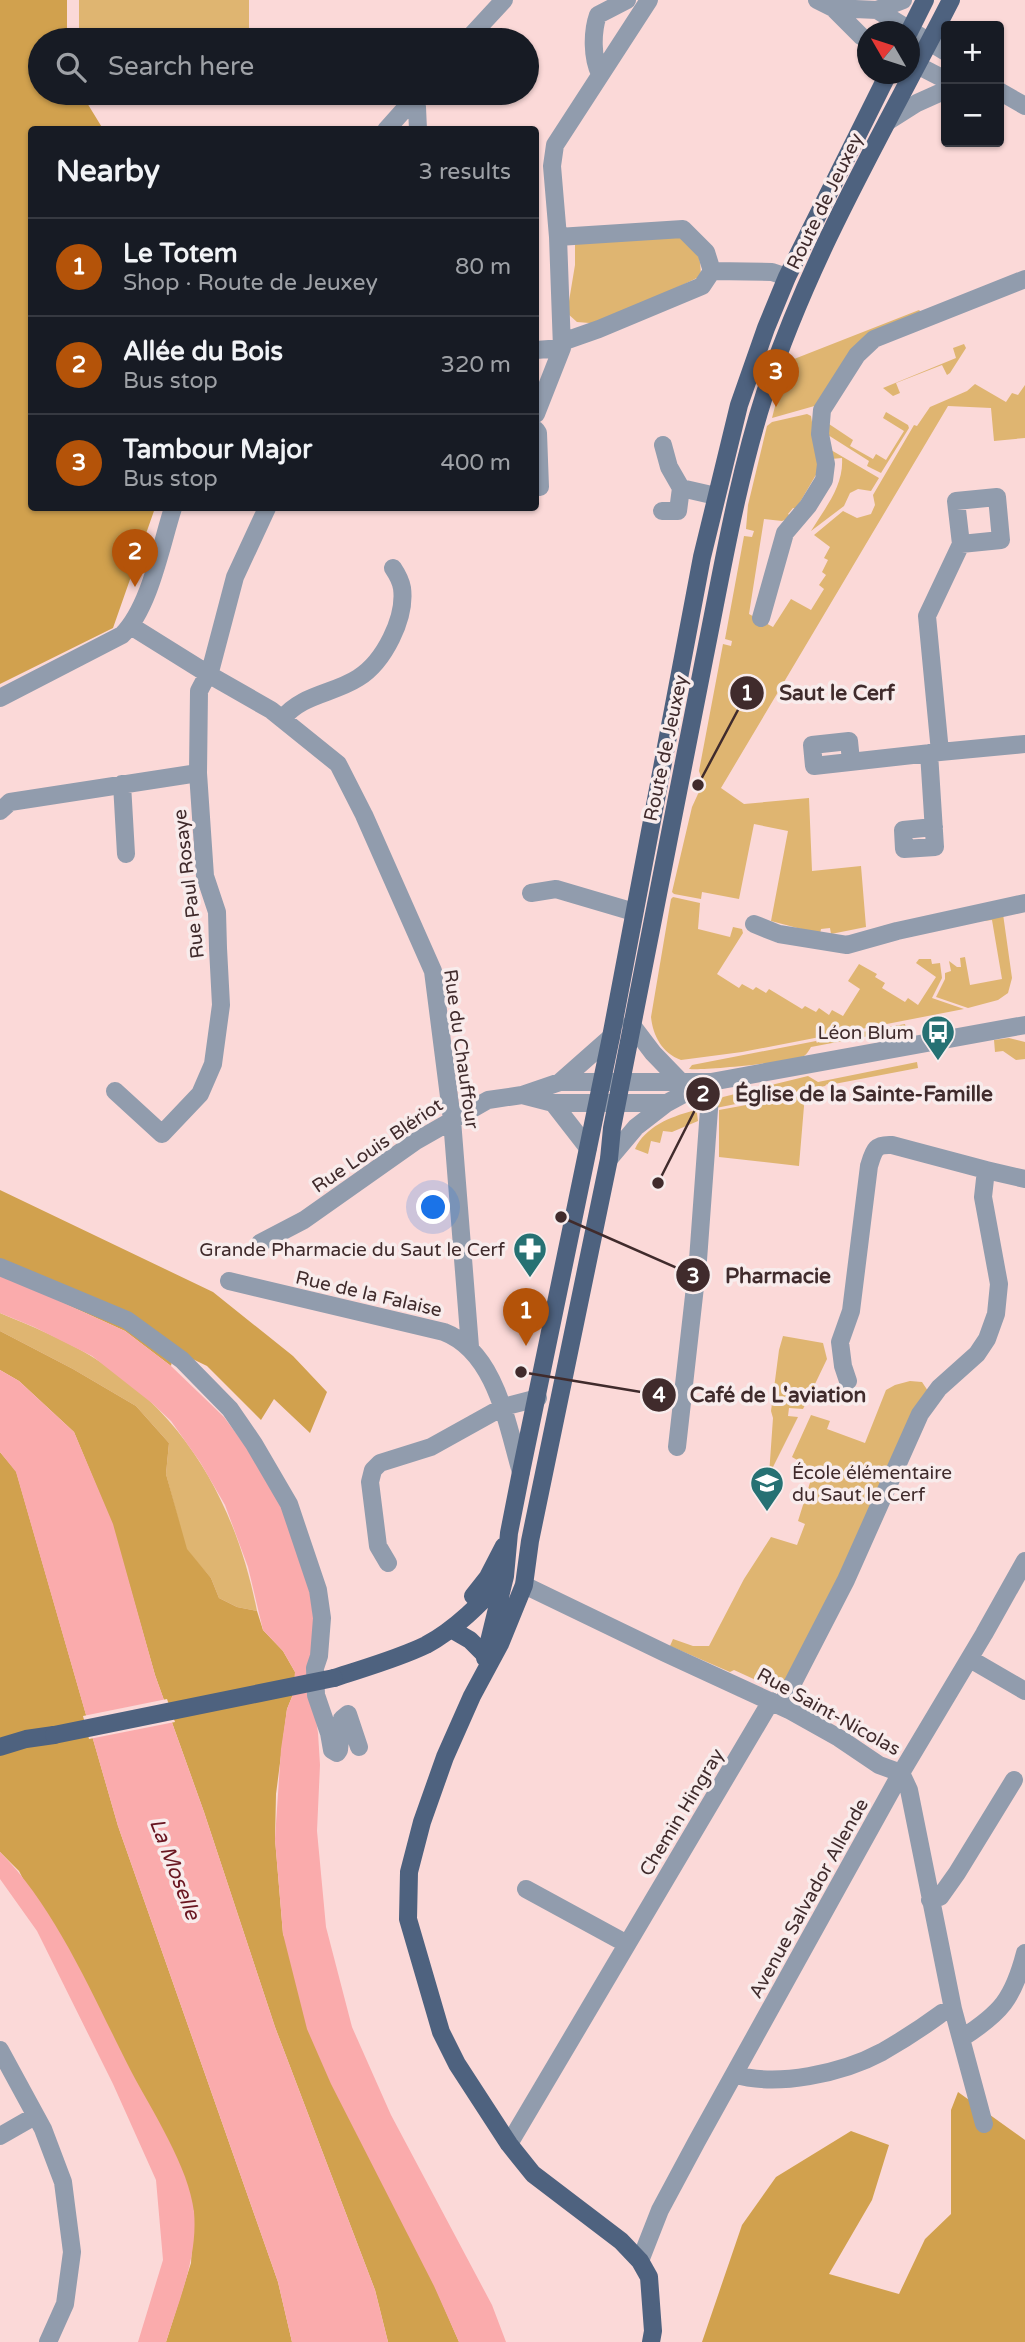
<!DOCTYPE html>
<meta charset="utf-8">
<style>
body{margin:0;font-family:"Varela Round",sans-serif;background:#242831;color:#f1f3f6}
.controls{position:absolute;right:21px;top:21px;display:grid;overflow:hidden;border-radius:7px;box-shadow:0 2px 5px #0004}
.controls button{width:63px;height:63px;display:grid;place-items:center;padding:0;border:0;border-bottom:2px solid #363941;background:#171b24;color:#f1f3f6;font:35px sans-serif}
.compass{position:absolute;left:857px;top:21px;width:63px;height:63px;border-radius:50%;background:#171b24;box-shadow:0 2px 5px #0004;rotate:309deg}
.you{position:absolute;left:434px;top:1208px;width:24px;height:24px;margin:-18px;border:5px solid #fff;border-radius:50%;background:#1a73e8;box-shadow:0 0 0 10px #1a73e833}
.badge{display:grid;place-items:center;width:46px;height:46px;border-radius:50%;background:#b45309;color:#fff;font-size:23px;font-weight:700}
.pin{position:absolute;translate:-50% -58px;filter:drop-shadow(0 2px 4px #0008)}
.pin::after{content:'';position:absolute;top:37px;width:24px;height:21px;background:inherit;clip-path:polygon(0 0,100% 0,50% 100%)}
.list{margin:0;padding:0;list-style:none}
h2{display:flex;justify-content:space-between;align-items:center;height:91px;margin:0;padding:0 28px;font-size:30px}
h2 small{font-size:23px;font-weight:400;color:#9ea1a6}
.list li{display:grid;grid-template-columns:46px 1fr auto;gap:21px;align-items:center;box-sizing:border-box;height:98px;padding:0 28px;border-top:2px solid #363941}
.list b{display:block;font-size:26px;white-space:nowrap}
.list p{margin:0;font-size:23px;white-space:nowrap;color:#9ea1a6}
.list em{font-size:23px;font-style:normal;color:#9ea1a6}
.icon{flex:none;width:38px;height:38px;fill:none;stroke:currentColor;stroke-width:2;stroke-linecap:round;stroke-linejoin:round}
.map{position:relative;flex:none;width:1025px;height:2342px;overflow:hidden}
.search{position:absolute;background:#171b24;box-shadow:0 2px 5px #0004;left:28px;top:28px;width:511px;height:77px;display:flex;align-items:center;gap:18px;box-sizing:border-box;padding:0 24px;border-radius:38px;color:#9ea1a6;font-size:26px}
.panel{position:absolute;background:#171b24;box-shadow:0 2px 5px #0004;left:28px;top:126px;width:511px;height:385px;border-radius:7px}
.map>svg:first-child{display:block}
</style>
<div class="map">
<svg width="1025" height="2342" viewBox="0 0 1025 2342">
<rect width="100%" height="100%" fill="#fbd9d8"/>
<path fill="#dfb571" d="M79 0H249V40H79Z
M676 235C698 246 700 252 701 276L602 324 577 322 567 313 575 265V244Z
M919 310 921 312 872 334 818 405 772 418 783 375 789 361Z
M964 344 966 348 950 373 947 375 942 365 896 383 900 393 893 396 883 388 956 358 953 348Z
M975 384 1006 402 1012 393 1018 395 1025 385V438L994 441 991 408 948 406 721 788 744 804 809 798 812 871 861 866 866 927 831 934 830 928 821 929 820 934 771 921 788 831 754 824 739 899 702 892 701 899 674 894 672 892 692 807 703 783 699 771 723 644 731 646 732 641 725 639 744 536 752 537 754 531 746 529 748 505 767 426 772 422 807 414 811 416 819 465 817 473 796 509 793 508 788 514 792 517 782 521 764 519 749 614 773 627 791 599 811 610 824 589 819 585 826 575 822 572 828 560 824 558 830 547 814 535 843 511 857 518 871 514 875 505 873 495 914 425 917 426 930 407 967 391Z
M886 412 908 425 909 428 881 473 867 466 869 461 828 435 826 422 853 440 850 446 873 459 876 454 886 460 904 431 883 418Z
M831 450 879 478 871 491 858 489 850 493 844 506 811 531C825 508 844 486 842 458L831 459Z
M673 897 700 903 698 929 730 937 733 927 742 929 743 933 717 974 739 988 742 984 753 990 756 987 766 993 769 989 802 1009 805 1006 816 1012 819 1008 829 1015 832 1010 843 1016 860 989 848 981 859 964 877 974 875 977 885 983 882 988 905 1002 908 998 918 1005 936 977 916 963 919 959H931L932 964 940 963 942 978 932 998 964 1009 742 1052 681 1060C662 1053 653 1036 651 1017L671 899Z
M1003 914 1012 978 1008 993 998 1000 968 1008 936 997 945 979V973L951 971 949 961 957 967H961L960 958 965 957 970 985 1002 979 992 920 983 921Z
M905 1024 906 1029 811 1047C809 1050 807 1054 804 1056 794 1062 702 1071 689 1069L692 1065 816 1041 817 1043 820 1040Z
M1009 1038 1025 1042V1059L1016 1060 1003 1051 995 1052 994 1040Z
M917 1062 918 1068 829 1085 827 1084 825 1086 716 1108 717 1102 723 1097 808 1076 818 1082Z
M801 1095 804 1106 799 1166 719 1157V1110Z
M692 1111 697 1113 698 1121 672 1132 663 1131 660 1143 651 1141 648 1154 635 1149C645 1127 670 1117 692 1111Z
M0 1313C31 1326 63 1339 91 1356 186 1413 236 1505 257 1611L237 1607 219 1598 211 1578 186 1549 166 1474 169 1443 136 1406 73 1369 0 1331Z
M783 1336 823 1343 827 1359 803 1409 789 1408 788 1416 798 1417 769 1475 773 1418 771 1411 779 1350Z
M910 1381 922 1382 928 1391 861 1535 780 1691 734 1670 730 1672 670 1646 673 1639 693 1646H709L744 1579 771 1537 797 1545 805 1524 798 1521 814 1470 792 1457 811 1415 830 1421 827 1429 865 1443 886 1390 895 1385Z"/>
<path fill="#d1a14e" d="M0 0H67V40H40V93H81L103 129 32 130V508H155L113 628 0 684Z
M0 1190 213 1292 293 1356 327 1392 310 1433 274 1399 261 1420 207 1366 174 1350 171 1366 125 1331 0 1274Z
M0 1331 73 1369 136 1406 169 1443 166 1474 187 1549 211 1578 219 1598 237 1607 257 1611 263 1630 283 1651 295 1672 294 1692 287 1709 276 1794 275 1839 283 1934 459 2342H388L375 2290 275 2027 204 1812 155 1675 112 1524 74 1432 19 1381 0 1370Z
M0 1452 16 1471 118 1826 278 2282 292 2342H166L191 2263 194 2212 19 1871 0 1852Z
M958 2092 1025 2140V2342H702L742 2225 776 2177 851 2131 889 2145 872 2200 829 2274 899 2294 925 2239 951 2214V2110Z"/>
<path fill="#faabac" d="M0 1274 125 1331 171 1366 224 1417 266 1474 294 1535 311 1586 314 1631 312 1693 318 1733 320 1765 317 1831 326 1927 352 2027 391 2115 492 2305 506 2342H459L434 2286 331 2084 307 2029 283 1934 275 1839 281 1749 287 1709 294 1692 295 1672 283 1651 263 1630 248 1567 225 1505 200 1462 171 1421 153 1404 92 1356 34 1327 0 1313Z
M0 1370 19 1381 74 1432 113 1524 155 1675 204 1812 275 2027 375 2290 388 2342H292L278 2282 118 1826 16 1472 0 1452Z
M0 1852C57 1909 94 1999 131 2071 152 2111 189 2167 194 2212 198 2257 179 2300 166 2342H138L163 2260 156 2180 113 2084 37 1931 0 1879Z"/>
<path fill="#fbd9d8" d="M167 1699 175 1722 89 1739 83 1716Z"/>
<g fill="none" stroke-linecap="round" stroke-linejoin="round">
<path stroke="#919cad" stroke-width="18" d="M817 0 833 8 861 36 867 39
M833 8 877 10 946 52
M877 10 903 0
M467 40 504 0
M909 61 946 80
M600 74C592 58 592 32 598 15L627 0
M999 91 1025 106
M412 101 417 107 418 130
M887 122 917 103 946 90
M386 130 419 93
M558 237 683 229 706 252 712 271 702 286 599 329 562 342
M712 271 772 272 787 277
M536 350 562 348
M536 414 562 348 558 237 552 166 555 145 649 0
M536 430 538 433 540 487H536
M681 488 716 496
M662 511H678L681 488 669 467 663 445
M961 544 956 501 997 497 1001 540 961 544 927 616 940 752 1025 744
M761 618 785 533 808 506 824 480 826 464 820 434 822 410 857 355 874 339 1025 279
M131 626 208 674 271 710 338 764 364 815 433 971 452 1120 470 1347
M0 698 122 635C150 607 161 545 173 508
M282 719C302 694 333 694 358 678 384 662 406 618 402 588 401 582 397 574 393 568
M929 753 935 847 904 849 903 830 934 827
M851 761 849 741 812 745 814 766 940 752
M122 784 126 854
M0 811 10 802 198 773
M531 893 556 889 634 912
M754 924 779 934 847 945 897 931 1025 903
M631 1024 653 1053 681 1082
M560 1082 611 1037
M115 1091 162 1134 200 1094 213 1064 221 1005 218 948 217 912 205 876 198 773 199 691 211 668 235 577 267 508
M522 1095 553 1103H667L702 1084
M553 1103 588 1148
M609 1159 636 1127 667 1103
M986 1170 1025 1179
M260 1243 304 1220 416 1141 488 1100 522 1095 560 1082H711L1025 1025
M0 1267 127 1320 182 1360 230 1409 254 1444 289 1504 318 1590 322 1618 319 1656 315 1668 316 1695 329 1733 332 1750 337 1753 339 1750 342 1719 348 1714 359 1747
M229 1281 444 1332C496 1352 507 1425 521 1472
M677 1447 698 1260 711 1082
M388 1563 378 1546 370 1482 373 1470 380 1463 431 1447 503 1407 538 1398
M524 1585 665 1653 789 1710 839 1738 879 1765 901 1773 909 1790 953 2009 984 2124
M970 1659 1025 1691
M781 1706 846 1580 920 1414 939 1388 977 1354 987 1339 996 1314 999 1284 983 1197 986 1170 892 1145C875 1144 874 1150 869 1166L851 1311 840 1342 843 1366 848 1381
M526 1889 627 1944
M930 1900 940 1897 957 1873 1014 1780
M962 2038C1001 2013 1013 1999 1025 1953
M0 2050 43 2129 63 2182 72 2252 65 2304 48 2342
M734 2074C776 2088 843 2073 882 2052 903 2040 923 2027 942 2013L953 2009
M0 2136 35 2116
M509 2144 771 1701
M640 2261 660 2210 697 2141 901 1773 984 1634 1025 1561"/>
<path stroke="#4e627f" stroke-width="18" d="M909 32 925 0
M473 1596 488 1577 504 1546
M451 1629 470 1640 485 1655
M485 1658 505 1576 509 1533 521 1472 611 1037 702 557 739 405 766 328 787 277 888 74
M334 1678C364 1668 397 1659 426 1645 456 1629 481 1603 504 1578
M0 1747 26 1739 54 1735
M651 2342 653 2331 649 2277 640 2261 621 2241 533 2174 509 2144 457 2064 441 2032 408 1919 409 1872 422 1822 445 1757 472 1696 500 1644 524 1585 530 1541 609 1159 612 1128C643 972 673 816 704 660 722 571 737 480 765 393 810 255 885 129 951 0"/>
<path stroke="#4e627f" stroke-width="18" d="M54 1735 334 1678"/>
</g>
<defs>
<g id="bus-pin" transform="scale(1.75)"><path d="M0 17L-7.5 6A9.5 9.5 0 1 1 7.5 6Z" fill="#267173" stroke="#f8ecec"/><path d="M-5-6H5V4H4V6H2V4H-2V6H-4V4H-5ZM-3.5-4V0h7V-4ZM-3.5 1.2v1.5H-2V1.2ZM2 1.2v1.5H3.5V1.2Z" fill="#fff"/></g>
<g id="pharmacy-pin" transform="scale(1.75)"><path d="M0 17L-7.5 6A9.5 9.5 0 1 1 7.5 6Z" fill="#267173" stroke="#f8ecec"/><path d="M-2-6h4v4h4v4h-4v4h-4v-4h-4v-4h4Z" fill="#fff"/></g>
<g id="school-pin" transform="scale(1.75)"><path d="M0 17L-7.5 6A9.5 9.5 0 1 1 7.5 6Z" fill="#267173" stroke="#f8ecec"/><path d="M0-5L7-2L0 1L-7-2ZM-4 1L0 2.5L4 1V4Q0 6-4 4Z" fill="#fff"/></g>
</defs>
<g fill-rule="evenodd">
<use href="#bus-pin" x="938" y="1032"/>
<use href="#pharmacy-pin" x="530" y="1249"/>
<use href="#school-pin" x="767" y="1483"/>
</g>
<g text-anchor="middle" stroke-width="7" stroke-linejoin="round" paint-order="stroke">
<g font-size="19" fill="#402b2c" stroke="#f8ecec">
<text transform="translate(824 201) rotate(-64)" y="7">Route de Jeuxey</text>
<text transform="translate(665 748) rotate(-78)" y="7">Route de Jeuxey</text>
<text transform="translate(188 884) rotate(-97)" y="7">Rue Paul Rosaye</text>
<text transform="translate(462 1049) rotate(82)" y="7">Rue du Chauffour</text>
<text transform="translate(377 1145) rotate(-34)" y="7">Rue Louis Blériot</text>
<text transform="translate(369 1293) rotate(13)" y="7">Rue de la Falaise</text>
<text transform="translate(829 1711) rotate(29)" y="7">Rue Saint-Nicolas</text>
<text transform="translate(681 1812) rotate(-59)" y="7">Chemin Hingray</text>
<text transform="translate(808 1898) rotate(-61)" y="7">Avenue Salvador Allende</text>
</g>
<g font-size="19" fill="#402b2c" stroke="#f8ecec" text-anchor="end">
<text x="914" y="1039">Léon Blum</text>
<text x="505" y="1256">Grande Pharmacie du Saut le Cerf</text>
<text x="792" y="1479" text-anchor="start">École élémentaire<tspan x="792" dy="22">du Saut le Cerf</tspan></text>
</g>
<g font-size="21" font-style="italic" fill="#691621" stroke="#f8ecec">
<text transform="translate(175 1869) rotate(69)" y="7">La Moselle</text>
</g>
</g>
<path fill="none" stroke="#402b2c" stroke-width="2.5" d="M698 785L747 693M658 1183L703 1094M561 1217L693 1275M521 1372L659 1395"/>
<g fill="#402b2c" stroke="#f8ecec" stroke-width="2.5">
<circle cx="698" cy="785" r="7"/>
<circle cx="658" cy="1183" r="7"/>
<circle cx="561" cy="1217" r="7"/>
<circle cx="521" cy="1372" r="7"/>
<circle cx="747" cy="693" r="18"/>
<circle cx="703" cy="1094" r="18"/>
<circle cx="693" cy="1275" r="18"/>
<circle cx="659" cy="1395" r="18"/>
</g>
<g font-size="21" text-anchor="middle" font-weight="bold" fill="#fff">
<text x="747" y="700">1</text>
<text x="703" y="1101">2</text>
<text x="693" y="1283">3</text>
<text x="659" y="1402">4</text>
</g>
<g font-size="21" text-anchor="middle" font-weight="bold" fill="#402b2c" stroke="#f8ecec" stroke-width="7" stroke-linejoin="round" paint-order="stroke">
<text x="837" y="700">Saut le Cerf</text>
<text x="864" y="1101">Église de la Sainte-Famille</text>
<text x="778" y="1283">Pharmacie</text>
<text x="778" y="1402">Café de L'aviation</text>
</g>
</svg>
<div class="controls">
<button>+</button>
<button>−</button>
</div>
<svg class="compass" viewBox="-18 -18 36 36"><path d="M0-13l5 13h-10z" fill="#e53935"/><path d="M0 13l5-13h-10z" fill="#9ea1a6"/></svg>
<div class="you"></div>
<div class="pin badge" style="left:526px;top:1346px">1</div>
<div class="pin badge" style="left:135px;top:587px">2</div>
<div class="pin badge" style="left:776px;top:407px">3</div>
<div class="search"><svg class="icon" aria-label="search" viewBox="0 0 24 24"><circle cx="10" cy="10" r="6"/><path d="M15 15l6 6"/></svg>Search here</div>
<section class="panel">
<h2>Nearby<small>3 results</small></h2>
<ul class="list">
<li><span class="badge">1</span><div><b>Le Totem</b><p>Shop · Route de Jeuxey</p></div><em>80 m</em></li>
<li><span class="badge">2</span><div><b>Allée du Bois</b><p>Bus stop</p></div><em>320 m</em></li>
<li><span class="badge">3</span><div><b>Tambour Major</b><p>Bus stop</p></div><em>400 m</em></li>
</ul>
</section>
</div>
